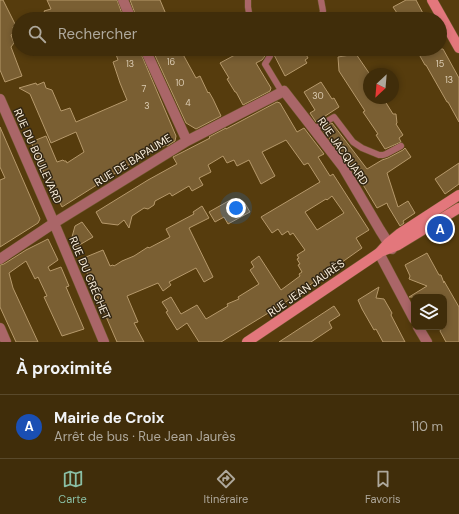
<!DOCTYPE html>
<html lang="fr">
<meta charset="utf-8">
<style>
body{margin:0;font-family:"DM Sans",sans-serif;background:#473513;color:#f1f3f6}
.controls{position:absolute;right:12px;bottom:12px;display:grid;overflow:hidden;border-radius:8px;box-shadow:0 2px 6px #0003}
.controls button{width:36px;height:36px;display:grid;place-items:center;padding:0;border:0;border-bottom:1px solid #59492b;background:#402d0a;color:#f1f3f6;font:20px sans-serif}
.compass{position:absolute;left:363px;top:68px;width:36px;height:36px;border-radius:50%;background:#402d0a;box-shadow:0 2px 6px #0003;rotate:206deg}
.you{position:absolute;left:236px;top:208px;width:14px;height:14px;margin:-10px;border:3px solid #fff;border-radius:50%;background:#1a73e8;box-shadow:0 0 0 6px #1a73e833}
.badge{display:grid;place-items:center;width:26px;height:26px;border-radius:50%;background:#8abfa5;color:#fff;font-size:13px;font-weight:700}
.pin{position:absolute;translate:-50% -50%;border:2px solid #fff;box-shadow:0 1px 4px #0006}
.list{margin:0;padding:0;list-style:none}
h2{display:flex;justify-content:space-between;align-items:center;height:52px;margin:0;padding:0 16px;font-size:17px}
h2 small{font-size:13px;font-weight:400;color:#aea89c}
.list li{display:grid;grid-template-columns:26px 1fr auto;gap:12px;align-items:center;box-sizing:border-box;height:64px;padding:0 16px;border-top:1px solid #59492b}
.list b{display:block;font-size:15px;white-space:nowrap}
.list p{margin:0;font-size:13px;white-space:nowrap;color:#aea89c}
.list em{font-size:13px;font-style:normal;color:#aea89c}
.icon{flex:none;width:22px;height:22px;fill:none;stroke:currentColor;stroke-width:2;stroke-linecap:round;stroke-linejoin:round}
.map{position:relative;flex:none;width:459px;height:342px;overflow:hidden}
.search{position:absolute;background:#402d0a;box-shadow:0 2px 6px #0003;left:12px;right:12px;top:12px;height:44px;display:flex;align-items:center;gap:10px;box-sizing:border-box;padding:0 14px;border-radius:22px;color:#aea89c;font-size:15px}
.sheet{height:116px;background:#402d0a}
nav{display:flex;justify-content:space-around;align-items:center;box-sizing:border-box;height:56px;border-top:1px solid #59492b;background:#402d0a;font-size:11px;color:#aea89c}
nav a{display:grid;justify-items:center;gap:2px}
nav .on{color:#8abfa5}
.map>svg:first-child{display:block}
</style>
<div class="map">
<svg width="459" height="342" viewBox="0 0 459 342">
<rect width="100%" height="100%" fill="#563c0d"/>
<path fill="#7a5f33" stroke="#b6996b" fill-rule="evenodd" d="M0 0H3L16 26 13 27 15 33 11 35 14 43 11 47 22 76 5 82 0 70Z
M47 0H117L124 19H48L44 11 51 9Z
M130 0H160L168 19H137Z
M406 0H416L426 19H401L393 7Z
M114 49H139L176 136 175 141 167 146 166 145 150 153 149 152 62 207 45 173H44L31 142 46 136 57 162 63 160 64 161H66L67 163 84 152 76 132 51 143 30 94 19 88 36 83 37 85 44 82 46 88 52 90 61 111 70 108 76 122 127 100 120 83 113 62 118 60Z
M152 49H180L196 78 200 76 208 93 209 92 213 99 221 116 196 129 186 123Z
M246 49H262L265 56 262 60 256 63 271 88 270 91 243 105 236 92H235L227 79 229 78 220 63Z
M271 49H303L308 58 305 60 307 63 285 76Z
M416 49H443L459 78V122L448 102H447L426 65H425Z
M356 54 369 73V98H383L393 114H396L397 123 396 124 403 135 399 138 401 142 385 149 376 135 378 134 363 112 365 111 339 71 338 57Z
M321 82 332 99 334 98 339 107 316 122 310 113 315 110 304 92Z
M277 102 280 103 297 132 304 128 324 154 318 157 330 176 333 174 369 230 356 238 362 248 283 304 221 342H199L187 323 177 330 166 312 168 311 162 302 171 297 181 314 197 305 206 319 228 306 227 304 239 299 238 297 259 284 250 270 254 267 251 262 259 256 281 290 300 276 299 274 302 272 298 265 300 264 297 259 299 258 297 255 305 250 293 233 290 235 288 231 282 235 278 229 272 233 261 217 320 182 308 163 304 165 286 140 262 152 275 176 261 184 249 160 237 166 234 160 227 163 223 156 208 165 211 172 199 178 203 185 192 191 189 186 172 196 170 193 155 201 154 205 148 209 144 208 132 216 129 228 124 220 118 225 102 223 96 212 148 180 177 164 173 157 175 156 210 138 209 137 226 128V129ZM332 196 344 213 317 230 305 212 326 199 327 200Z
M332 123 367 169 382 160 388 158 403 150 405 148 411 157 387 173 398 207 408 201 415 213 403 221 404 223 400 226 388 206 387 203 377 208 353 168 337 147H336L322 129Z
M0 127 40 219 38 223 0 247V180L5 178 0 167Z
M459 163V184L445 194 435 179Z
M232 199 236 207 244 202 250 212 228 224 224 217 215 222 209 212Z
M202 206 209 218 189 228 213 277 204 282 196 268 169 282 171 285 163 291 158 283 127 296 138 322 134 323 144 342H117L81 259 103 250 110 266 113 265 114 266 122 261 134 256 148 247 149 248 170 237 166 229 194 214 193 212Z
M82 222 93 237 76 247 72 237 75 226Z
M48 239 58 260 48 267 50 271 61 267 69 286 66 287 84 329 62 336 44 297 47 296 38 277 35 279 26 261 9 273 13 288 38 342H16L0 307V265L4 264 26 250Z
M427 253 439 275H441L444 283V281L459 307V342H446L440 331 442 327H444V297H409L427 286 409 279 410 276 405 265Z
M379 287 376 298 384 299 392 313 391 315 405 342H383L376 329 374 330 362 309 358 300Z
M334 306 340 315 329 322 332 328 311 342H279Z"/>
<g fill="none" stroke-linecap="round" stroke-linejoin="round">
<g stroke="#71592f" stroke-width="7">
<path id="lane" d="M248 0V7L250 19
M321 0 323 11 321 19
M266 49 270 56 265 64 282 92
M314 129 334 117 353 142 362 148 379 155H383L386 154 401 146"/>
</g>
<g stroke="#71592f" stroke-width="11">
<path id="street" d="M123 0 131 19
M145 49 187 141
M0 99 54 223 104 342
M379 253 414 319
M0 259 54 223 187 141 284 91 343 167 380 230 392 249
M418 327 427 342
M0 328 6 342"/>
</g>
<g stroke="#71592f" stroke-width="11">
<path id="secondary" d="M432 0 459 48
M380 252 398 245 459 208
M247 342 379 253 388 243 399 234 459 195"/>
</g>
<use href="#lane" stroke="#aa6668" stroke-width="6"/>
<use href="#street" stroke="#aa6668" stroke-width="10"/>
<use href="#secondary" stroke="#e3777c" stroke-width="10"/>
</g>
<g text-anchor="middle" stroke-width="3" stroke-linejoin="round" paint-order="stroke">
<g font-size="9" fill="#ddcdb4">
<text x="171" y="65">16</text>
<text x="130" y="67">13</text>
<text x="440" y="67">15</text>
<text x="449" y="83">13</text>
<text x="180" y="86">10</text>
<text x="144" y="92">7</text>
<text x="318" y="99">30</text>
<text x="188" y="106">4</text>
<text x="147" y="109">3</text>
</g>
<g font-size="11" fill="#fef2df" stroke="#322613">
<text transform="translate(343 151) rotate(55)" y="4">RUE JACQUARD</text>
<text transform="translate(38 156) rotate(66)" y="4">RUE DU BOULEVARD</text>
<text transform="translate(133 160) rotate(-32)" y="4">RUE DE BAPAUME</text>
<text transform="translate(90 278) rotate(67)" y="4">RUE DU CRÉCHET</text>
<text transform="translate(306 288) rotate(-35)" y="4">RUE JEAN JAURÈS</text>
</g>
</g>
</svg>
<div class="controls">
<button><svg class="icon" aria-label="layers" viewBox="0 0 24 24"><path d="M12 4l9 5-9 5-9-5zM3 14l9 5 9-5"/></svg></button>
</div>
<svg class="compass" viewBox="-18 -18 36 36"><path d="M0-13l5 13h-10z" fill="#e53935"/><path d="M0 13l5-13h-10z" fill="#aea89c"/></svg>
<div class="you"></div>
<div class="pin badge" style="left:440px;top:229px;background:#1a4fb4">A</div>
<div class="search"><svg class="icon" aria-label="search" viewBox="0 0 24 24"><circle cx="10" cy="10" r="6"/><path d="M15 15l6 6"/></svg>Rechercher</div>
</div>
<section class="sheet">
<h2>À proximité<small></small></h2>
<ul class="list">
<li><span class="badge" style="background:#1a4fb4">A</span><div><b>Mairie de Croix</b><p>Arrêt de bus · Rue Jean Jaurès</p></div><em>110 m</em></li>
</ul>
</section>
<nav>
<a class="on"><svg class="icon" aria-label="map" viewBox="0 0 24 24"><path d="M3 6l6-2 6 2 6-2v14l-6 2-6-2-6 2zM9 4v14M15 6v14"/></svg>Carte</a>
<a><svg class="icon" aria-label="directions" viewBox="0 0 24 24"><path d="M12 3l9 9-9 9-9-9zM9 14v-3h6M13 9l2 2-2 2"/></svg>Itinéraire</a>
<a><svg class="icon" aria-label="saved" viewBox="0 0 24 24"><path d="M7 4h10v16l-5-4-5 4z"/></svg>Favoris</a>
</nav>
